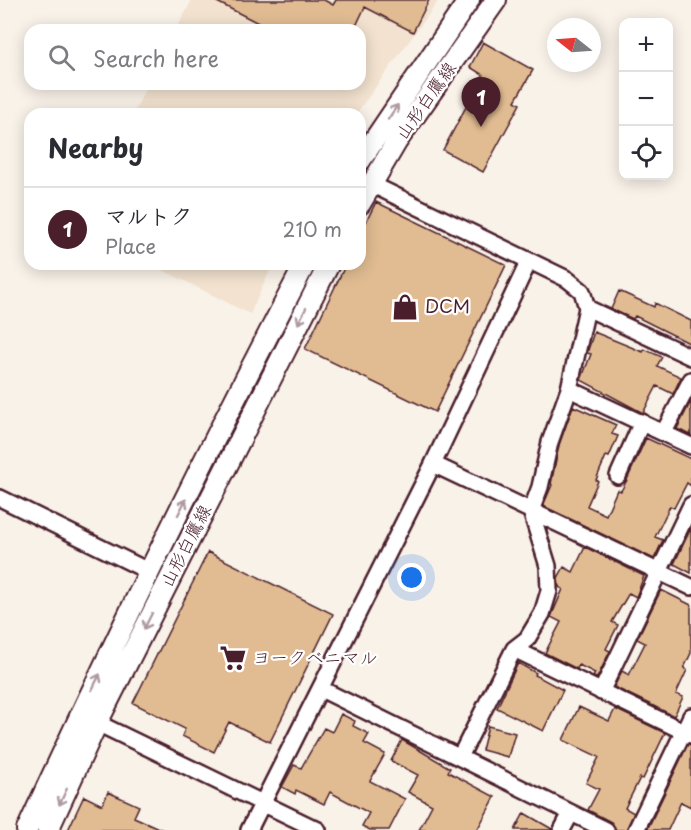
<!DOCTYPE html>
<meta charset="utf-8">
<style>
body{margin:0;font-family:"Playpen Sans","Klee One",sans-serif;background:#f7f7f7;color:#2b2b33}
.controls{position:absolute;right:18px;top:18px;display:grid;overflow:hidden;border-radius:12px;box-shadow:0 3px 15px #0003}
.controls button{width:54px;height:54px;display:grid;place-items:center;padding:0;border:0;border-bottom:2px solid #e1e1e2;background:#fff;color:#2b2b33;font:30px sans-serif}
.compass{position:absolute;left:547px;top:18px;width:54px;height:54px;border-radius:50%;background:#fff;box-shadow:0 3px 15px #0003;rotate:287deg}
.you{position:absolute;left:412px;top:578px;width:21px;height:21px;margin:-15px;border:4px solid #fff;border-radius:50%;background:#1a73e8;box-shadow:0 0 0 9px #1a73e833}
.badge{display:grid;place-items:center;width:39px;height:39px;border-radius:50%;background:#4a1f2b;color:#fff;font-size:20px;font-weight:700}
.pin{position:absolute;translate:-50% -50px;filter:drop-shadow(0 2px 3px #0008)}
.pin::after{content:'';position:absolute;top:32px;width:21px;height:18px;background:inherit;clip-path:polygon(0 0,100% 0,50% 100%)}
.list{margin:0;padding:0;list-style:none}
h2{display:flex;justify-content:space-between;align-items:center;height:78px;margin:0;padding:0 24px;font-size:26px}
h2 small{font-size:20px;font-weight:400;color:#7c7c81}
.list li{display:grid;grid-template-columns:39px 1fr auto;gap:18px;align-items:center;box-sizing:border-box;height:84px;padding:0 24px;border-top:2px solid #e1e1e2}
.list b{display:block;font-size:22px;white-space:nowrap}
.list p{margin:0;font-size:20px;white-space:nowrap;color:#7c7c81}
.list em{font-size:20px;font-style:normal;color:#7c7c81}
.icon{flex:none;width:33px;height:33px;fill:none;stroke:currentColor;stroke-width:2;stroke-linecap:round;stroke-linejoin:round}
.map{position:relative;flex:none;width:691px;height:830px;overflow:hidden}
.search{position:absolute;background:#fff;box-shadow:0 3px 15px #0003;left:24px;top:24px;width:342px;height:66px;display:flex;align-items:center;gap:15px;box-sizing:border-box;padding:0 21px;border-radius:18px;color:#7c7c81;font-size:22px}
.panel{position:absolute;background:#fff;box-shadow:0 3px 15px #0003;left:24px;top:108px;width:342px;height:162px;border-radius:18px}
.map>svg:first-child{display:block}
</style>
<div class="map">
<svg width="691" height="830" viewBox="0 0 691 830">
<rect width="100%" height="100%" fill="#f9f2e9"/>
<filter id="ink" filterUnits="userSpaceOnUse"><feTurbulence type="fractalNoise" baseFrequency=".0167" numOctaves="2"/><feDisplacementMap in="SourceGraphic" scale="12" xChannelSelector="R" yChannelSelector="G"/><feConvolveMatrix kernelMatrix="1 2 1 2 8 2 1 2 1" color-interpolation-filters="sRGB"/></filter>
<g filter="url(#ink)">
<path fill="#f2e2cf" d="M192 0H439L356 114H133L148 84H360V30H176Z
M151 264H273L250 314Z"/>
<path fill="#e1bc92" stroke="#4a1f2b" stroke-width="1.5" d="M213 0H324L333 5 336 0H429L413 32 365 7 354 30H272Z
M483 42 533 70 515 101 520 104 483 172 443 150 483 75 470 67Z
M376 202 506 265 435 412 305 349 346 264H360V234Z
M619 291 654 307 655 303 691 321V344L635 316 633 319 611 309Z
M594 332 643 352 644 349 662 357 657 366 681 377 673 394 657 386 643 413 581 380 591 354 587 353Z
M691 401V435L677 429Z
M573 406 616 425 612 434 618 436 609 457 606 456 596 480 598 481 587 506 606 515 617 490 621 491 627 480 646 438 691 459V486L687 483 674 508 670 506 655 537 663 540 654 559 543 506 552 485 551 484 559 445Z
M691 528V573L674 564Z
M585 547 644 576 636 597 629 593 612 622 618 625 606 649 610 651 597 678 593 677 595 673 579 665 577 669 545 653 561 622 551 617 563 589 559 587 558 578 564 567 573 572Z
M208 552 333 614 270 742 229 722 214 752 182 736 185 729 133 703Z
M661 590 691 605V653L684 668 687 670 676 694 683 697 674 716 614 687 622 671 629 675 645 643 637 639Z
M518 663 536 673 535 675 563 690 543 731 497 708Z
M579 707 609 721 615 709 665 733 643 779 640 778 625 808 634 813 626 830H616L611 822 588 810 599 789 586 783 599 757 563 740Z
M341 714 355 721 353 726 369 734 364 743 385 754 370 781 405 799 389 830H370L362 826 369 813 330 792 324 804 296 790 295 794 282 787 294 765 301 768 324 728 332 732Z
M488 726 515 733 508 757 482 750Z
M402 740 450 768 448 772 495 797 477 830H419L432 805 408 792 418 775 391 761Z
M688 744 691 745V807L681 802 668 830H647Z
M108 792 139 806 134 817 163 830H68L84 796 102 805Z
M524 813 552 829V830H515Z"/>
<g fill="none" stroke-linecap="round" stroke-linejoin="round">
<g stroke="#4a1f2b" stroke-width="20">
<path id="minor" d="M371 184 567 279 582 291 587 308 569 389 550 442 540 487 531 511 548 566 549 591 542 614 527 639 514 649 460 757
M587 308 691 357
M569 389 691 446
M664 432 691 380
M433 464 691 587
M618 476 642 422
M0 498 150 572
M514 649 691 735
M321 689 606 830
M601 692 691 505
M89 719 318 830
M249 830 433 464 529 261
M562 830 571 813
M636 830 691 716"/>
</g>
<g stroke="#4a1f2b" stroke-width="24">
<path id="major" d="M360 161 469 0
M360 204 397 141 496 0
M27 830C115 639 207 450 305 264
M48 830 97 723 329 264"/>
</g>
<use href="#minor" stroke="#fff" stroke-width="15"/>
<use href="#major" stroke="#fff" stroke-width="20"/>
</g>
<defs><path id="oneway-shaft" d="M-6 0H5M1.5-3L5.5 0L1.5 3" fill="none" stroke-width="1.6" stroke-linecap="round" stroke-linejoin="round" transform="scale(1.5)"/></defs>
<g stroke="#ae9aa0">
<use href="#oneway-shaft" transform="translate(393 112) rotate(-56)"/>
<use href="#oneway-shaft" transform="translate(302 316) rotate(117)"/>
<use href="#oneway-shaft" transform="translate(182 507) rotate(-63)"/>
<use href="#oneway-shaft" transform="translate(148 621) rotate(117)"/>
<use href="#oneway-shaft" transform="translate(96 682) rotate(-64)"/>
<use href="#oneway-shaft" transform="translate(63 797) rotate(115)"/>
</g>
</g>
<defs>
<g id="shop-bare" transform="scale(2.07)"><path d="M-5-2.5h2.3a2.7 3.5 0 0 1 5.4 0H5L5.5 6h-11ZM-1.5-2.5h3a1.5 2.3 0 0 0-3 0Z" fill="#4a1f2b" stroke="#fff" stroke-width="2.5" paint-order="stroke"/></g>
<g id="supermarket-bare" transform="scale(2.07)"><path d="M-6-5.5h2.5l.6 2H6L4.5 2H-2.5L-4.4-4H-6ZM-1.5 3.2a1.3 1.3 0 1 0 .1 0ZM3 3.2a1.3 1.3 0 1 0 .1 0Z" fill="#4a1f2b" stroke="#fff" stroke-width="2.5" paint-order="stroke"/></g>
</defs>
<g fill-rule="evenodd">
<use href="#shop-bare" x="405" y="307"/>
<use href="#supermarket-bare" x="233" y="658"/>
</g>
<g text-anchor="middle" stroke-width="4.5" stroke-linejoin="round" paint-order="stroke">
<g font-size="18" fill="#4a1f2b" stroke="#fff">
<text transform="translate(426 101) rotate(-55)" y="6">山形白鷹線</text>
<text transform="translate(186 546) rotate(-63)" y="6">山形白鷹線</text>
</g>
<g font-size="18" fill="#4a1f2b" stroke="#fff" text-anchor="start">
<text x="425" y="313">DCM</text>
<text x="253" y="664">ヨークベニマル</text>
</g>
</g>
</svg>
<div class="controls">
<button>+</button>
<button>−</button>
<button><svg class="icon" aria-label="locate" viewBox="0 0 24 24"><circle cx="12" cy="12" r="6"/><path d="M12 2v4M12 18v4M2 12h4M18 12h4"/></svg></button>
</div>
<svg class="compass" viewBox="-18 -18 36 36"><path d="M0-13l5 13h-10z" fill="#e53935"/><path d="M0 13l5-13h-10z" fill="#7c7c81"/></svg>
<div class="you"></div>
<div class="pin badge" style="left:481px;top:127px">1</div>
<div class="search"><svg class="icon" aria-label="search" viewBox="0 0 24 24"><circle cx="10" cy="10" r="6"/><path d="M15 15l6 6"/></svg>Search here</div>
<section class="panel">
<h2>Nearby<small></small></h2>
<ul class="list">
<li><span class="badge">1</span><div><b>マルトク</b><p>Place</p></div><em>210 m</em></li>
</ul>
</section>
</div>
